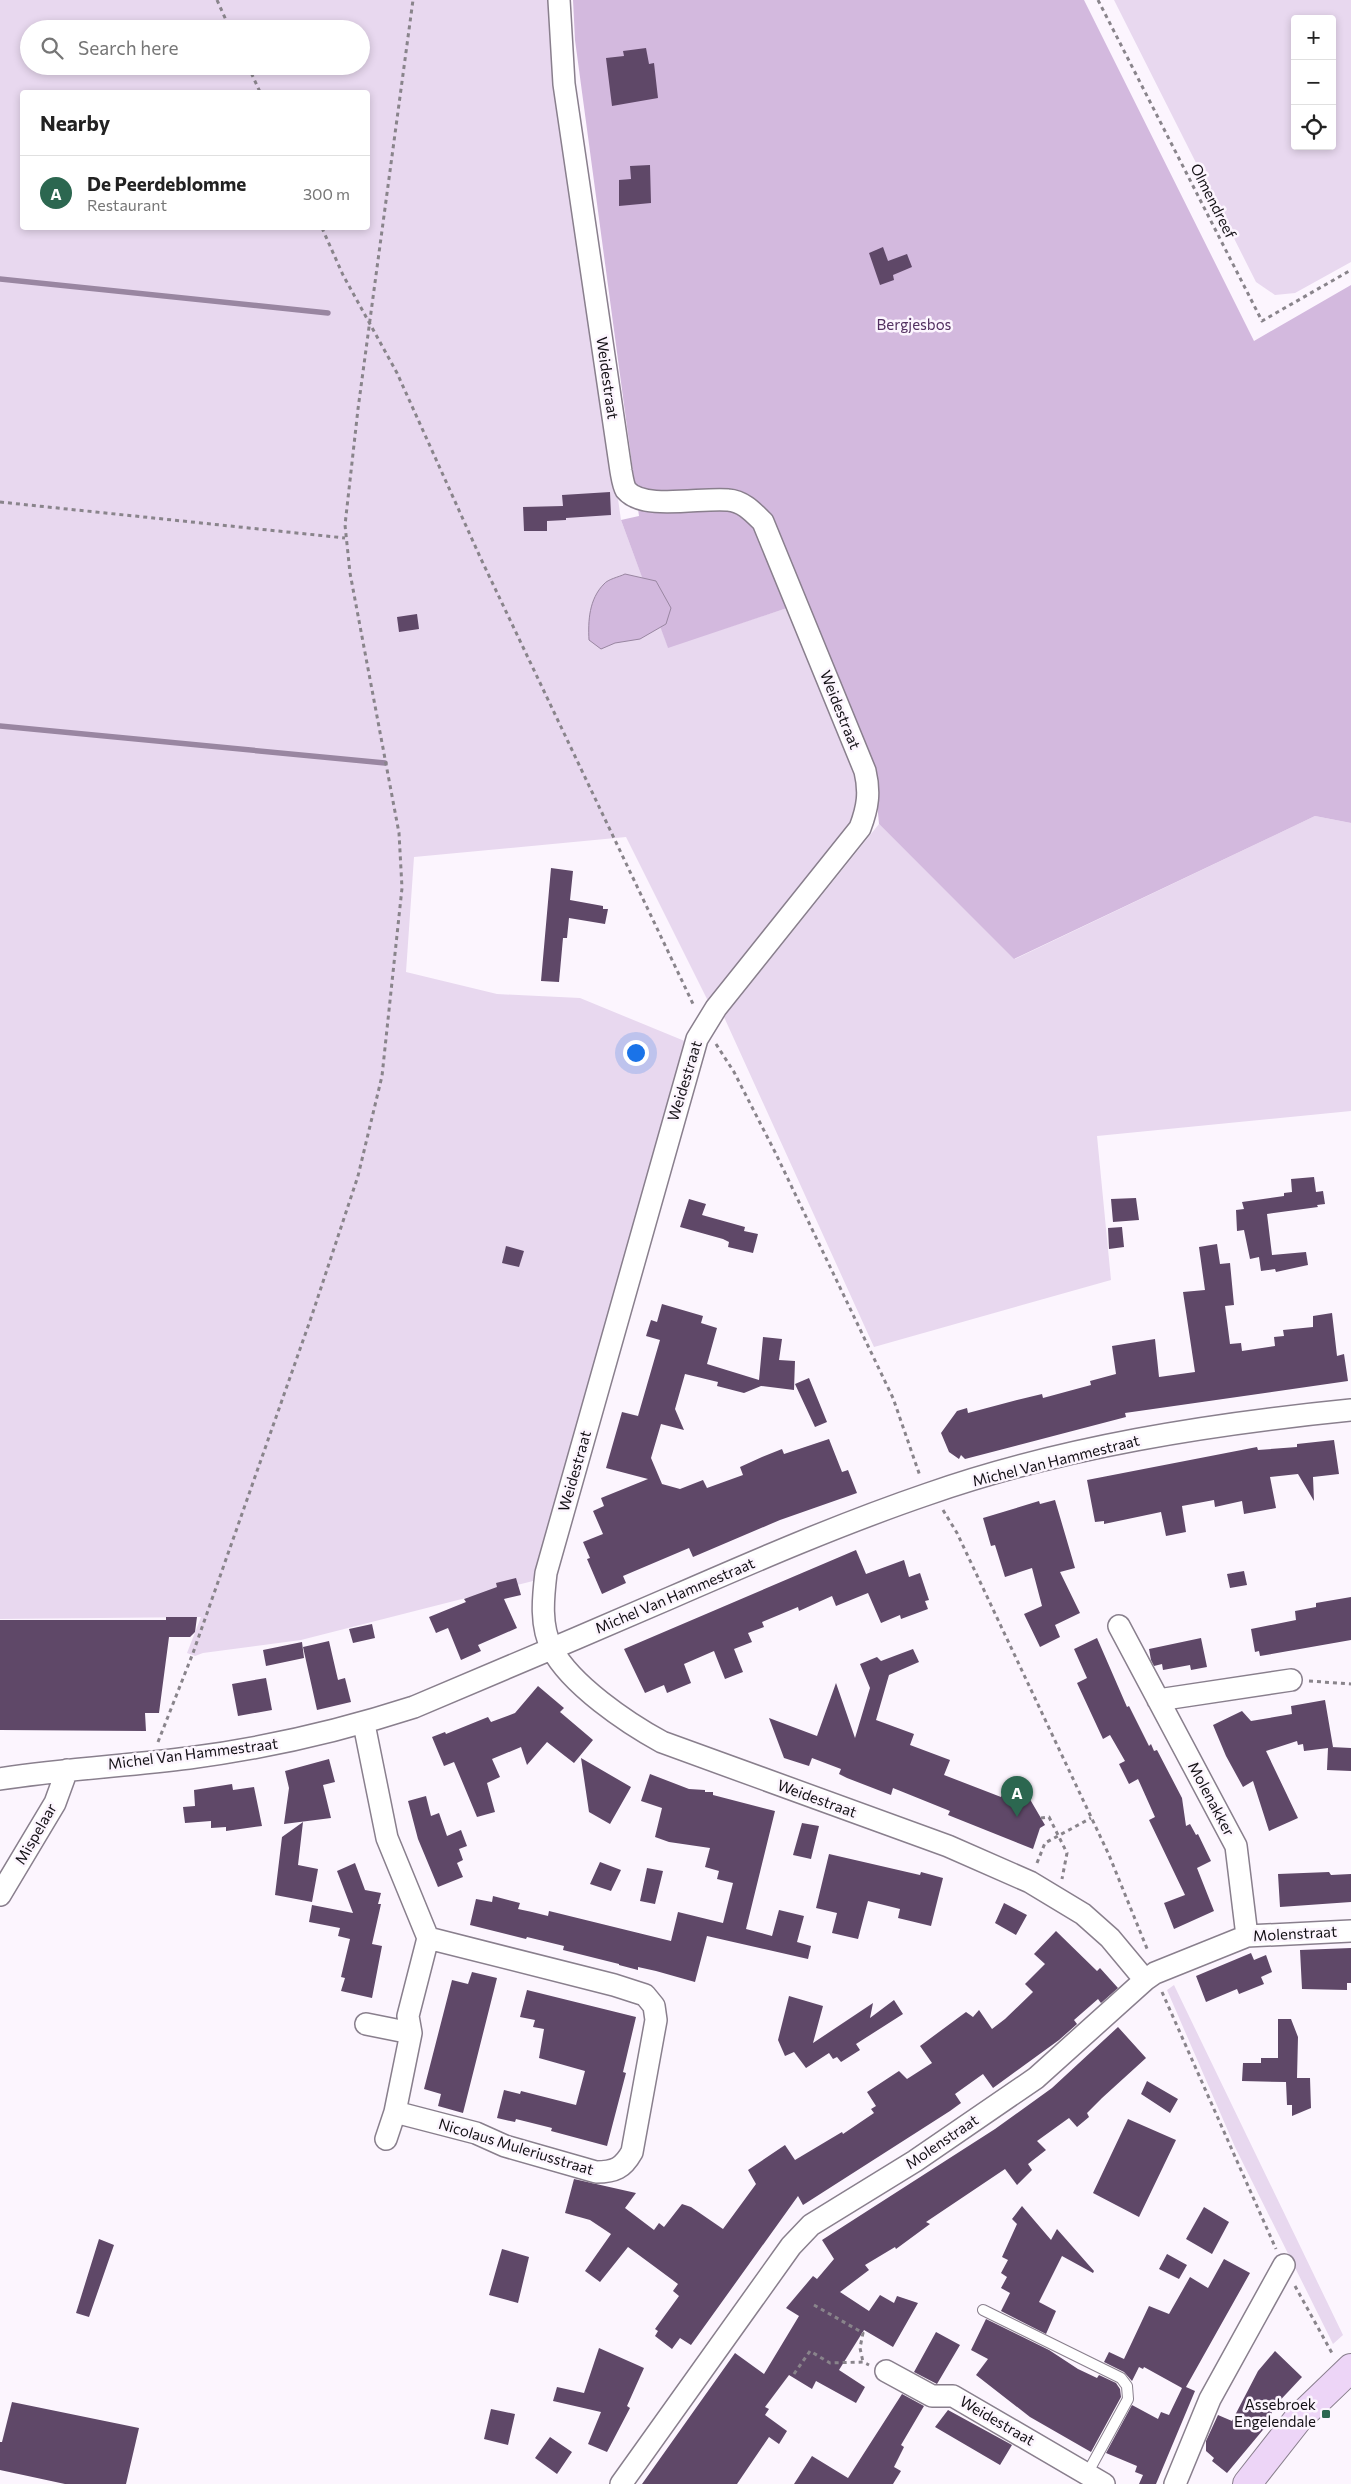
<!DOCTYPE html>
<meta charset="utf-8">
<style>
body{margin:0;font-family:Commissioner,sans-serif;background:#f2f2f2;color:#222}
.controls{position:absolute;right:15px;top:15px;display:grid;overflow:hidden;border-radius:5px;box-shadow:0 2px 8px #0003}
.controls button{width:45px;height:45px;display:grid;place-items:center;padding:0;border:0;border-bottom:1px solid #e0e0e0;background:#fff;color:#222;font:25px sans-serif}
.you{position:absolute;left:635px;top:1052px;width:18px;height:18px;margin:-12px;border:4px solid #fff;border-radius:50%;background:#1a73e8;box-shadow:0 0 0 8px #1a73e833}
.badge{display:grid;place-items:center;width:32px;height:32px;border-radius:50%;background:#2c6750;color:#fff;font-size:16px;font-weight:700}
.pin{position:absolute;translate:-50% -41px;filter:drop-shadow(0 1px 2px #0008)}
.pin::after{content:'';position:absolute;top:26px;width:18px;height:15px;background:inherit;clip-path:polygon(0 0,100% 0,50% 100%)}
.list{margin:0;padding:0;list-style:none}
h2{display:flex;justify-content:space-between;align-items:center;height:65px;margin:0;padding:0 20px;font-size:21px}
h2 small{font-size:16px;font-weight:400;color:#767676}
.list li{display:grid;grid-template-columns:32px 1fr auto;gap:15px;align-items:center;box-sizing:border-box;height:75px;padding:0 20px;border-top:1px solid #e0e0e0}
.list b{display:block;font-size:19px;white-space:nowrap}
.list p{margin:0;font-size:16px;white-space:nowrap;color:#767676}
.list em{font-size:16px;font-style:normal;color:#767676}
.icon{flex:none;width:28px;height:28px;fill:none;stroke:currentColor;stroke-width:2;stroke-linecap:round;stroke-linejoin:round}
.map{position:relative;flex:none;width:1351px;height:2484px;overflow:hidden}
.search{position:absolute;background:#fff;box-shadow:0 2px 8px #0003;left:20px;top:20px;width:350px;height:55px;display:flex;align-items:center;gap:12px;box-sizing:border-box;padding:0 18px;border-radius:28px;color:#767676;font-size:19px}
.panel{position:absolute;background:#fff;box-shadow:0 2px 8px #0003;left:20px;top:90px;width:350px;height:140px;border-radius:5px}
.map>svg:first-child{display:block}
</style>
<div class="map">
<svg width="1351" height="2484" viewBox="0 0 1351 2484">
<rect width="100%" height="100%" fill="#fcf5fe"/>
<path fill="#e8d8ef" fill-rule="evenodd" d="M0 0H551V29L621 520 668 647 790 607 860 784 857 805 849 825 709 1003 626 837 414 857 406 972 497 994 580 998 687 1042 537 1580 301 1640 203 1653 195 1656 187 1653 201 1617 0 1619ZM29 29H361V66H29ZM22 92H368V228H22Z
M1114 0H1351V262L1295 293 1275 295 1256 282ZM1295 19H1332V146H1295Z
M1315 816 1351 823V1111L1097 1136 1111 1280 874 1347 724 1017 879 824 1015 959Z
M1174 1985 1343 2335 1333 2344 1235 2147 1167 1990Z"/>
<path fill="#d3b9de" d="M573 0H1084L1254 341 1351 285V823L1315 816 1014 959 879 824 874 769 790 607 668 648 621 520 639 516 575 40Z"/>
<path fill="#d2b8dd" stroke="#9986a1" d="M625 574 656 581 671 608 666 624 640 639 615 643 601 649 589 640C588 621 589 599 604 584 608 579 619 577 625 574Z"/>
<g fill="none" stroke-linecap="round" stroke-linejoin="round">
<path stroke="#9986a1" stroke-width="5.5" d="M0 279 328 313
M0 726 385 763"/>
</g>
<path fill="#5f4868" d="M646 48 649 64 654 63 658 98 612 106 606 58 624 56 623 51Z
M650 165 651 203 619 206V180L631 179 630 166Z
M883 247 888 261 907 254 912 267 893 275 894 280 880 285 869 253Z
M610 492 611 515 566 518V520L547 521V531H524L523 507 563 506 562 495Z
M417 614 419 629 399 632 397 617Z
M551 868 573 871 570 900 603 906V909H608L605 924 569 918 567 938H563L559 982 541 981Z
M1314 1177 1316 1192 1323 1191 1325 1204 1317 1205 1318 1207 1267 1214 1272 1255 1306 1252 1308 1265 1276 1272 1275 1269 1261 1271 1259 1257 1250 1259 1244 1230 1237 1231 1236 1210 1244 1209 1242 1202 1284 1196V1193L1292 1192 1291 1179Z
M1136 1198 1139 1220 1113 1222 1111 1199Z
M689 1199 706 1204 702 1215 745 1227 744 1231 758 1234 753 1253 728 1247 729 1242 723 1239 680 1227Z
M1122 1227 1124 1247 1109 1249 1108 1228Z
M1217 1244 1220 1264 1230 1263 1234 1305 1225 1306 1230 1344 1241 1343 1242 1351 1275 1346 1274 1337 1284 1336 1283 1330 1313 1327V1316L1332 1313 1337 1356 1344 1354 1348 1381 1125 1413 1126 1417 965 1459 961 1455 959 1459 949 1452 941 1433 957 1411 967 1408 968 1413 1017 1400 1042 1394 1043 1398 1091 1385 1090 1381 1116 1374 1112 1346 1155 1339 1159 1377 1195 1372 1183 1292 1205 1290 1199 1247Z
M506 1246 524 1251 519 1267 502 1263Z
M662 1304 703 1316 701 1323 717 1328 707 1364 759 1380 763 1337 782 1339 779 1360 795 1361 794 1390 761 1386 744 1393 717 1386 718 1382 685 1374 675 1409 684 1430 661 1424 651 1458 662 1484 680 1489 703 1480 707 1488 743 1475 740 1467 762 1457 782 1449 784 1454 829 1439 842 1472 848 1470 857 1493 780 1520 693 1557 689 1548 623 1576 626 1583 602 1594 587 1559 590 1558 583 1542 603 1534 593 1511 604 1506 601 1498 648 1479 606 1468 622 1412 638 1416 660 1340 646 1336 651 1320 657 1322Z
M809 1378 827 1422 815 1427 795 1384Z
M1334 1440 1339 1474 1313 1477 1314 1501 1298 1474 1270 1477 1276 1508 1244 1514 1242 1501 1215 1507 1214 1500 1182 1506 1186 1532 1166 1536 1161 1512 1104 1524V1521L1095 1522 1087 1480 1257 1447 1258 1450 1297 1447V1444Z
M1055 1500 1075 1568 1060 1572 1080 1613 1055 1625 1060 1637 1040 1647 1024 1614 1042 1606 1032 1568 1005 1577 995 1545 991 1546 983 1518 1039 1501 1040 1504Z
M856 1550 866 1574 904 1560 909 1577 920 1573 929 1600 925 1601 928 1609 901 1619 900 1615 881 1623 868 1593 836 1606 832 1596 799 1611 798 1607 762 1622 764 1627 748 1633 752 1642 734 1649 743 1672 725 1679 714 1651 684 1664 691 1683 667 1693 664 1685 645 1693 624 1649Z
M1244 1571 1247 1585 1230 1588 1227 1574Z
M516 1578 521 1595 504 1599 517 1628 478 1645 481 1651 461 1660 448 1628 436 1633 429 1617 466 1602 464 1599 497 1587 496 1583Z
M1351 1597V1640L1260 1656 1259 1651 1255 1652 1251 1629 1296 1620 1295 1611 1316 1607V1603Z
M166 1617H197L195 1632 190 1637H169L159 1713H145L146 1731 0 1730V1620H166Z
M372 1624 375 1638 353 1643 349 1629Z
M1097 1638 1127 1707 1129 1706 1149 1746 1151 1744 1154 1751 1157 1750 1182 1798 1186 1826 1190 1824 1196 1835 1198 1834 1211 1861 1197 1868 1214 1911 1174 1929 1164 1903 1185 1895 1149 1820 1155 1817 1138 1779 1129 1784 1119 1764 1125 1761 1110 1735 1103 1739 1077 1683 1087 1678 1074 1649Z
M1201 1638 1207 1667 1191 1670 1190 1665 1163 1670 1162 1664 1154 1666 1151 1660 1149 1649Z
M329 1641 338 1680 345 1678 351 1702 317 1710 303 1647Z
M302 1642 304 1658 266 1666 263 1650Z
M913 1649 919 1662 889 1675 876 1720 914 1734 910 1745 950 1760 944 1775 1001 1797 1004 1790 1017 1795 1021 1784 1045 1825 1040 1828 1033 1849 948 1815 950 1811 893 1788 891 1795 847 1778 839 1774 841 1769 812 1758 809 1766 784 1758 769 1718 817 1736 836 1683 855 1738 870 1688 860 1664 877 1657 881 1661Z
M266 1678 272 1710 238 1716 232 1684Z
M538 1686 564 1708 560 1712 593 1740 574 1763 547 1742 527 1765 521 1747 492 1759 500 1777 487 1783 495 1812 477 1817 454 1762 444 1766 432 1737 445 1732 446 1734 488 1717 491 1722 515 1713Z
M1325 1700 1333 1747H1331L1351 1748V1771L1327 1770 1328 1748 1304 1751 1303 1744 1298 1745 1297 1741 1266 1751 1298 1818 1269 1831 1253 1781 1243 1787 1226 1756 1213 1725 1242 1711 1251 1721 1292 1714 1291 1706Z
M581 1758 631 1787 610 1824 589 1812Z
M329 1759 335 1782 323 1785 331 1818 284 1824 289 1788 285 1771Z
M650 1774 689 1789 705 1790V1792H713V1795L775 1811 746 1929 772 1936 779 1910 804 1916 797 1942 811 1946 808 1959 707 1936 695 1982 656 1971 638 1967V1970L619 1965V1964L563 1950 564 1946 527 1937 526 1939 470 1925 476 1899 492 1902 493 1896 520 1903 518 1909 532 1912 548 1916 549 1911 671 1941 678 1912 723 1923 733 1883 717 1879 719 1871 705 1867 710 1848 669 1842 655 1837 662 1808 641 1801Z
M232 1784 233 1790 254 1787 262 1826 226 1831V1827L211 1828V1821L185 1823 183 1807 195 1806 194 1790Z
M426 1796 431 1816 439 1813 447 1836 461 1830 467 1846 459 1849 463 1860 457 1863 463 1877 438 1887 418 1839 408 1801Z
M303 1822 298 1865 318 1869 312 1902 275 1895 282 1837Z
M802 1823 819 1826 811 1859 793 1855Z
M829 1854 920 1875 921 1872 943 1878 931 1926 898 1918 900 1909 868 1901 858 1939 832 1933 837 1913 816 1908Z
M600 1862 621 1870 611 1891 590 1884Z
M355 1863 365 1890 381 1893 378 1904H381L372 1944 382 1946 372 1998 341 1991 345 1978 341 1977 350 1939 338 1936 340 1928 309 1922 312 1905 353 1913 337 1871Z
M647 1868 663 1871 655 1904 640 1901Z
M1329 1872 1331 1875 1351 1874V1902L1280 1907 1278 1874Z
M1004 1903 1027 1915 1016 1935 995 1923Z
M1056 1931 1097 1971 1100 1968 1118 1988 1101 2003 1098 1999 1074 2020 1077 2024 1059 2040 993 2088 983 2074 955 2094 961 2103 950 2111 803 2205 798 2196 691 2345 680 2338 672 2349 655 2336 658 2331 655 2329 679 2296 673 2291 678 2284 628 2247 600 2282 585 2271 611 2234 590 2220 565 2213 574 2179 636 2193 625 2208 654 2230 659 2223 664 2227 682 2204 691 2207 723 2229 756 2184 748 2170 785 2145 795 2160 842 2132 843 2134 874 2113 871 2109 876 2106 867 2092 899 2071 907 2079 932 2063 920 2046 966 2012 973 2017 979 2010 992 2029 1005 2019 1033 1992 1025 1984 1045 1964 1034 1954Z
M1351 1948V1983H1347V1990L1302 1989 1300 1950Z
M1251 1953 1254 1960 1266 1955 1272 1972 1261 1977 1264 1984 1239 1994 1237 1989 1206 2002 1196 1976Z
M472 1972 497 1978 463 2113 438 2106 441 2094 424 2089 452 1980 468 1984Z
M527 1990 636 2017 623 2072 626 2073 607 2146 551 2131 552 2128 516 2119 515 2122 497 2118 504 2090 520 2094 521 2091 576 2105 585 2071 539 2058 544 2029 533 2027 535 2020 520 2017Z
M789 1996 823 2006 813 2043 873 2003 870 2018 894 2000 903 2014 856 2044 860 2050 841 2062 837 2057 833 2059 829 2053 806 2068 794 2052 785 2056 778 2040Z
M1278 2019H1291L1298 2037 1297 2078H1310L1311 2108 1292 2116V2105H1287L1286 2082 1242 2081 1243 2063H1261V2058H1278Z
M1118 2027 1146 2058 1102 2098 1087 2113 1089 2117 1077 2127 1069 2118 1037 2141 1046 2150 1028 2164 1032 2170 1017 2185 1005 2169 926 2222 930 2224 896 2249 895 2247 865 2265 869 2270 840 2292 869 2311 880 2295 894 2303 897 2296 918 2303 893 2347 864 2330 839 2370 865 2387 856 2403 816 2381 812 2389 789 2375 765 2407 769 2409 765 2415 787 2431 779 2444 769 2437 737 2484H642L735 2353 764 2374 799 2316 786 2308 813 2276 817 2279 834 2259 822 2240 995 2129 1052 2088Z
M1147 2081 1178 2099 1170 2113 1141 2094Z
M1128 2119 1176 2140 1139 2217 1093 2193Z
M1022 2206 1051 2240 1057 2229 1094 2271 1093 2273 1062 2256 1039 2302 1056 2311 1046 2334 1001 2311 1010 2293 1001 2288 1007 2277 1001 2273 1008 2260 1002 2257 1017 2224 1012 2219Z
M1204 2207 1229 2222 1212 2254 1186 2239Z
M99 2239 114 2245 89 2317 76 2313Z
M502 2249 529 2257 518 2303 489 2295Z
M1167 2254 1187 2265 1179 2279 1159 2269Z
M1224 2259 1250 2273 1186 2387 1195 2391 1156 2484H1139L1143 2475 1135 2472 1137 2466 1106 2453 1132 2405 1158 2419 1161 2412 1169 2415 1182 2388 1144 2367 1143 2369 1139 2367 1132 2381 1124 2372 1104 2362 1109 2352 1124 2359 1149 2306 1169 2314 1190 2277 1208 2288Z
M986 2319 1049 2350 1078 2369 1097 2378 1099 2375 1116 2383 1120 2389 1121 2397 1091 2452 1030 2417 976 2375 988 2359 971 2350Z
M936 2332 960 2345 937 2384 914 2372Z
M599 2348 644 2368 627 2406 630 2408 607 2452 588 2444 601 2412 553 2401 557 2387 584 2393Z
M1275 2351 1302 2377 1272 2409V2419L1227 2473 1212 2461 1214 2458 1206 2451V2441L1218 2415 1232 2421 1258 2371Z
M902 2394 924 2406 901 2445 904 2447 894 2467 901 2471 893 2484H794L812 2456 848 2478Z
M12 2402 139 2428 126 2484H65L0 2470V2442H2Z
M491 2409 515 2414 508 2445 484 2439Z
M948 2410 1012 2445 1000 2465 935 2427Z
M550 2437 572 2452 557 2474 535 2458Z"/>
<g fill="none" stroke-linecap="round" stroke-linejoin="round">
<g stroke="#897f8d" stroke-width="12">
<path id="service" d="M983 2310 1121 2378 1127 2386 1128 2399 1087 2474"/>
</g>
<g stroke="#897f8d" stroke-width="24">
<path id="minor" d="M559 0 564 84 621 471C622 476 623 485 626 490 643 511 703 497 728 500 743 501 753 512 763 522L865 771C870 792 868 807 860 828L716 1008 697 1039 546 1573C543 1598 540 1626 552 1649 571 1685 627 1723 662 1742L948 1846 1030 1882 1083 1914 1110 1938 1145 1980
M1119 1626 1236 1846 1247 1936
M1158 1700 1291 1680
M364 1724 387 1838 428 1938 408 2016 411 2033 395 2112 386 2139
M0 1779C63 1769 126 1766 189 1758 266 1748 340 1731 414 1707 499 1671 585 1635 670 1598 755 1561 840 1524 928 1494 1062 1447 1210 1424 1351 1410
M0 1895 55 1803 67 1770
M366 2024 411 2033
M395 2112 476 2133 505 2146 596 2172C615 2172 623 2168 632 2152L656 2020 654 2006 645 1995 614 1985 428 1938
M886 2371 932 2396H953L1104 2484
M621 2484 791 2246 811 2225 915 2161 1036 2078 1145 1980 1155 1973 1247 1936 1351 1931
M1175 2484 1210 2399 1284 2265"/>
</g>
<g stroke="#897f8d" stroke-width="30">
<path id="secondary" d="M1247 2484 1298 2419 1351 2368"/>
</g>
<path stroke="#89848b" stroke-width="3" stroke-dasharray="4 4" stroke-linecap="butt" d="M217 0 230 29
M1098 0 1262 321 1351 270
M248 66 260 92
M322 228 343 275 397 373 481 559 694 1006
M0 502 345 538
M716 1044 734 1072 775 1152 893 1398 920 1476
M943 1510 957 1533 1109 1855 1148 1951
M1309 1681 1351 1684
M158 1742 193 1653 312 1315 358 1176 382 1076 402 888 399 833 350 573 345 525 358 409 413 0
M1041 1818 1049 1817 1067 1853 1062 1879
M1037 1863 1045 1843 1091 1818
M1162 1992 1276 2249
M1295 2286 1333 2355
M814 2305 863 2333 860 2348 863 2362
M794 2374 810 2351 830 2363 863 2362 869 2365"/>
<use href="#service" stroke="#fff" stroke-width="10"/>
<use href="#minor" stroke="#fff" stroke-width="21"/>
<use href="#secondary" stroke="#edd5f7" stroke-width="28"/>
</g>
<rect fill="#2c6750" stroke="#fcf5fe" stroke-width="2" x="1321" y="2409" width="10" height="10" rx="2.5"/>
<g text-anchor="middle" stroke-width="5" stroke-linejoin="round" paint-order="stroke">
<g font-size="15" fill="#131015" stroke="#fcf5fe">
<text transform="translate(1213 201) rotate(63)" y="5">Olmendreef</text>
<text transform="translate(607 378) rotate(82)" y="5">Weidestraat</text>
<text transform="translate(840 710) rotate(68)" y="5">Weidestraat</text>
<text transform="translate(685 1081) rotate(-73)" y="5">Weidestraat</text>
<text transform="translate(1056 1461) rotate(-14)" y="5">Michel Van Hammestraat</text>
<text transform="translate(575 1471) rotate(-74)" y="5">Weidestraat</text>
<text transform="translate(675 1596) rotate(-23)" y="5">Michel Van Hammestraat</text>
<text transform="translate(193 1754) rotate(-7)" y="5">Michel Van Hammestraat</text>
<text transform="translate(817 1799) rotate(20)" y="5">Weidestraat</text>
<text transform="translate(1211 1799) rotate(62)" y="5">Molenakker</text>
<text transform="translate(36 1834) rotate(-60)" y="5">Mispelaar</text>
<text transform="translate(1295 1934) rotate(-3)" y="5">Molenstraat</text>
<text transform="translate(942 2142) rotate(-34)" y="5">Molenstraat</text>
<text transform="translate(516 2147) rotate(17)" y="5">Nicolaus Muleriusstraat</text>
<text transform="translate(997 2421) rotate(30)" y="5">Weidestraat</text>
</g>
<g font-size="15" fill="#523060" stroke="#fcf5fe">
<text x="914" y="330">Bergjesbos</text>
</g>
<g font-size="15" fill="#131015" stroke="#fcf5fe" text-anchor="end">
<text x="1316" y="2410">Assebroek<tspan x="1316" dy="17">Engelendale</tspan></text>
</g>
</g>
</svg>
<div class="controls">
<button>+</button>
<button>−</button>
<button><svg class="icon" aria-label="locate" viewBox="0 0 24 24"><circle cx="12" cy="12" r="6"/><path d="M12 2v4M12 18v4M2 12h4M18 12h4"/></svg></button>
</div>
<div class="you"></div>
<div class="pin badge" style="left:1017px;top:1817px">A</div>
<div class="search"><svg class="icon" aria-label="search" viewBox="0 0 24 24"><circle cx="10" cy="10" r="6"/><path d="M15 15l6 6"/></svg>Search here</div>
<section class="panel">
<h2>Nearby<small></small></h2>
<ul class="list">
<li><span class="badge">A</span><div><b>De Peerdeblomme</b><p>Restaurant</p></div><em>300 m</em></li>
</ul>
</section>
</div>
